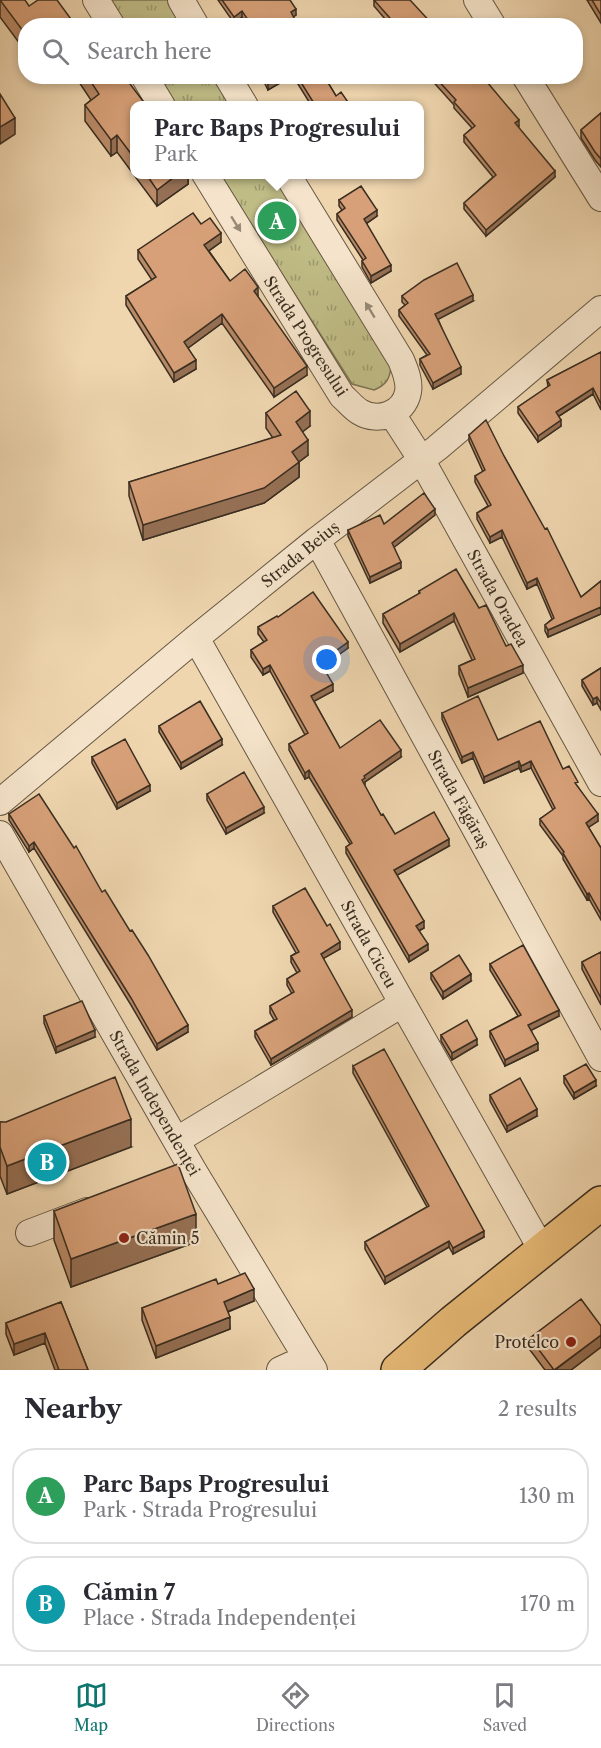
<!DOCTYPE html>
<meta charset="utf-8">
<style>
body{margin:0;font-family:"Libre Caslon Text",serif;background:#f7f7f7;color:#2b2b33}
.you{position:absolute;left:327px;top:660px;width:21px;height:21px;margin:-15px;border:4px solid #fff;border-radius:50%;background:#1a73e8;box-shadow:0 0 0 9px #1a73e833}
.badge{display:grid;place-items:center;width:39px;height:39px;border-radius:50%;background:#0f766e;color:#fff;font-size:20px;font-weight:700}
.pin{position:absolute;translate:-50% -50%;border:3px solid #fff;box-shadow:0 2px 6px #0006}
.popup{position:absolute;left:130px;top:101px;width:294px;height:78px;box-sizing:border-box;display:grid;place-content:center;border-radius:12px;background:#fff;filter:drop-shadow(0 2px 4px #0005);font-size:20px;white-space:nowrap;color:#7c7c81}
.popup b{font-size:22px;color:#2b2b33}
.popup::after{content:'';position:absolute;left:50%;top:100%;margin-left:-12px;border:12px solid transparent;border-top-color:#fff}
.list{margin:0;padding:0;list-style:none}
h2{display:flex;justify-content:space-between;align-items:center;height:78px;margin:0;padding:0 24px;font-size:26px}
h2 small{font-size:20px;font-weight:400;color:#7c7c81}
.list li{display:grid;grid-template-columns:39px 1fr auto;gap:18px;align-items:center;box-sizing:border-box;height:96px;margin:0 12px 12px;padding:0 12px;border:2px solid #e1e1e2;border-radius:24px}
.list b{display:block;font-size:22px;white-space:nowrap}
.list p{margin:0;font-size:20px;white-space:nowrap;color:#7c7c81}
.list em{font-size:20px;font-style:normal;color:#7c7c81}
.icon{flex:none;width:33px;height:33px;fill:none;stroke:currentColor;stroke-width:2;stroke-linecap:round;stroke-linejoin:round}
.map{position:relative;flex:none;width:601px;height:1370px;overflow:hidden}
.search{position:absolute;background:#fff;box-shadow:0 3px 9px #0003;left:18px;right:18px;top:18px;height:66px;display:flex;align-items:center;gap:15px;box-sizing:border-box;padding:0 21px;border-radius:24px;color:#7c7c81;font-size:22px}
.sheet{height:294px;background:#fff}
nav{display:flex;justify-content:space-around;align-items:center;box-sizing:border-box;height:84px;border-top:2px solid #e1e1e2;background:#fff;font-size:16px;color:#7c7c81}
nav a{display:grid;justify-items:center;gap:3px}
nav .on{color:#0f766e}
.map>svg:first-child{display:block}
</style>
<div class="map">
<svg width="601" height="1370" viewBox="0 0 601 1370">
<defs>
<pattern id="grass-tufts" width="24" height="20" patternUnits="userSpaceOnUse" patternTransform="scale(1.5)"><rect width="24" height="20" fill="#c0bc86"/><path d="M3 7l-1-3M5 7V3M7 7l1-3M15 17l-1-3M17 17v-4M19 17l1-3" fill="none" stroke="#9d996d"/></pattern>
</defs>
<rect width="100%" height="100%" fill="#efd6af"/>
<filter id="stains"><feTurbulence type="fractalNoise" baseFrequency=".00333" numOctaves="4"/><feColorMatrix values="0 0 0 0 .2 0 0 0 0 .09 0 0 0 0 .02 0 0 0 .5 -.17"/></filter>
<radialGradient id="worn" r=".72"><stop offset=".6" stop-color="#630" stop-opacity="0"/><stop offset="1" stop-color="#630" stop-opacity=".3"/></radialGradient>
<path fill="url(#grass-tufts)" stroke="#7d7554" stroke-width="1.5" d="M109 0H172L188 25H125Z
M158 77H218L235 105H176Z
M219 175H276L391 366C390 379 386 385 374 390L352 384Z"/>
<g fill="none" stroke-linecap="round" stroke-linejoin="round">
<g stroke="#675844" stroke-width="28">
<path id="minor" d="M96 0 112 26
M181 0 196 26
M477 0 493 26
M144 76 162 106
M227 76 245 106
M525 76 601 198
M205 174 342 396C348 401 353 408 360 412 378 423 404 414 408 392 410 381 405 370 401 360L287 174
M392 414 421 459 601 783
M317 540 601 1058
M196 638 542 1250
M0 802 196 638 317 540 437 448 601 309
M0 834 193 1170 314 1370
M177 1140 402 1004
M29 1233 87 1211
M280 1370 306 1358"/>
</g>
<g stroke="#3a2e21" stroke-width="36">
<path id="major" d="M398 1370 453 1322 601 1203"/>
</g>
<use href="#minor" stroke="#f5e4cb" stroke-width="26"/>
<use href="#major" stroke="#e8bb78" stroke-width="33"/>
</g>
<path fill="#b98a67" stroke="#3a2e21" stroke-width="1.5" d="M0 0 29 6 76 26H26V52L0 17Z
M218 0H290L296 15 293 17 298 26H248L242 17 234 23Z
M374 0 434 26H391L374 6Z
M587 0H601V23Z
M75 76H124L135 105V174H188V184L157 206 117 152 111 156 85 121V105L91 100Z
M261 76H292L268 90Z
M293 76H324L336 96 350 105H311Z
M428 76H482L519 126 518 127 555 177 486 236 464 209V203L493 177 464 142V135L472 128 454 108V105Z
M601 113V167L595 160 581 138V130Z
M339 200 377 216 366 224 391 271 371 283 362 267V261L363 260 337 220V214L342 210 339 206Z
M201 224 221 242 209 251 230 281 258 296V297L307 375 274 397 222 323 188 348 196 369 174 382 126 305V296L152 280 138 259V250Z
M402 296 473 301 438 319 461 374 433 389 420 365V359L427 355 399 316V310L405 305 402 302Z
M601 352V410L593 394 559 416 561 426 538 442 518 413V407L548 387 547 380Z
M266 413 310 426 302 432 308 455 299 462V477L264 503 143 540 129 496V482L273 438 266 428Z
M469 435 504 456 581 597 601 581V614L548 637 545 631V625L552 619 537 584 527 589 502 537 490 543 477 519V513L488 506 475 482V476L483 472 469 441Z
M435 515 394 547 401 568 370 583 348 536V530Z
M419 591 479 608 506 646 523 673 468 697 459 674V666L472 660 454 621 400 652 383 623V614L419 594Z
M278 617 348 648 323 666 333 691 314 701 340 748 401 757 365 782 364 785 381 815 395 834 449 846 397 875 424 928 419 931 428 950 409 962 346 853V847L350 844 309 777 305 779 289 750V744L305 735 270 671 263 675 251 657V650L264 642 258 634V627Z
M601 668V710L597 703 593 705 582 686V680Z
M442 713 498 740 563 769 578 787 598 821 588 827 601 848V920L589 899 587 900 563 859V856L540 825V819L553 810 531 768 521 772 519 768 484 783 473 758 462 763 442 719Z
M159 726 222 745 181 769 159 732Z
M92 757 150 791 117 809 92 763Z
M207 794 264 813 226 834 207 800Z
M9 814 102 892 188 1032 157 1050 131 1005 34 848 29 852 9 820Z
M273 906 327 926 340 949 323 958 352 1017 271 1065 255 1037V1031L274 1020 270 1013V1006L292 994 287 985V979L297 973 291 962V956L296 953 273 912Z
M601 952V1005L582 969V962Z
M490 964 559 1016 531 1030 538 1050 505 1066 490 1037V1031L518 1016 490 970Z
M431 973 471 981 443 999 431 979Z
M44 1016 95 1037 56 1053 44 1023Z
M441 1035 477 1045 452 1060 441 1041Z
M353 1066 484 1237 453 1254 449 1247 385 1284 365 1249V1242L427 1207 353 1073Z
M564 1076 596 1086 574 1099 564 1083Z
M490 1095 537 1116 507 1132 490 1101Z
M0 1122 131 1147 7 1194 0 1176Z
M54 1211 196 1242 71 1287 54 1240Z
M218 1284 254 1301 228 1312 230 1329 156 1358 142 1320V1308Z
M61 1302 88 1370H55L45 1343 14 1355 6 1334V1323Z
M601 1326V1347L571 1370H545L530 1350V1338Z"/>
<path fill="#967054" stroke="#3a2e21" stroke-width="1.5" d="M296 9V15L291 19V12Z
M242 11V17L234 23V17Z
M281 76H292L268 90V84Z
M15 118V134L0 144V127Z
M519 120V126L515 130V123Z
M117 135V152L111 156V140Z
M555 171V177L486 236V230Z
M178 174H188V184L157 206V190Z
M377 210V216L364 225V219Z
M221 233V242L204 254V245Z
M391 265V271L371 283V276Z
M258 287V296L254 300V291Z
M473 295V301L435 321V314Z
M222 314V323L184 351V342Z
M196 360V369L174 382V373Z
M307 366V375L274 397V388Z
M461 367V374L433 389V383Z
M593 388V394L556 418V412Z
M310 411V426L296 437V422Z
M561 420V426L538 442V436Z
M308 440V455L292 467V452Z
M299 462V477L264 503 143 540V525Z
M435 509V515L392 549V543Z
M502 530V537L490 543V537Z
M401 562V568L370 583V577Z
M537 578V584L527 589V583Z
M601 607V614L548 637V630Z
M454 613V621L400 652V644Z
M348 642V648L320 668V662Z
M270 665V671L263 675V669Z
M523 665V673L468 697V688Z
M333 684V691L311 703V696Z
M597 697V703L593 705V699Z
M222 739V745L181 769V763Z
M401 750V757L365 782V785L362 786V780L364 776Z
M473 752V758L462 763V757Z
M519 761V768L484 783V777Z
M531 761V768L521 772V766Z
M309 770V777L305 779V773Z
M150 785V791L117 809V803Z
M264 807V813L226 834V828Z
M598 814V821L586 829V823Z
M449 839V846L394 877V870Z
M34 842V848L29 852V846Z
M589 893V899L587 900V894Z
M424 921V928L416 932V926Z
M340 942V949L321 960V954Z
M428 944V950L409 962V956Z
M471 974V981L443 999V992Z
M352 1010V1017L271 1065V1059Z
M559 1010V1016L528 1032V1025Z
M188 1025V1032L157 1050V1044Z
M95 1030V1037L56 1053V1047Z
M477 1039V1045L452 1060V1053Z
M538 1043V1050L505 1066V1060Z
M596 1080V1086L574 1099V1093Z
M537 1109V1116L507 1132V1126Z
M131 1119V1147L7 1194V1166Z
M196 1214V1242L71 1287V1259Z
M484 1231V1237L453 1254V1248Z
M449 1241V1247L385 1284V1277Z
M254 1289V1301L224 1313V1302Z
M230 1317V1329L156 1358V1346Z
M45 1333V1343L14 1355V1344Z
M601 1335V1347L571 1370H555Z"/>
<path fill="#d7a078" stroke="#3a2e21" stroke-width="1.5" d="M0 0H25L29 6 38 0H57L76 26H52L50 22 46 26H26V35Z
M222 0H290L296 9 291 12 298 26H252L242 11 234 17Z
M374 0H410L434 26H397Z
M592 0H601V15Z
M87 76H124L146 105H135V159L117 135 111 140 85 105 99 94Z
M264 76H281L268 84Z
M297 76H324L336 96 341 92 350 105H315Z
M434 76H482L519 120 515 123 555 171 486 230 464 203 496 175 464 135 475 126 454 102 456 100Z
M0 94 15 118 0 127Z
M601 113V159L595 152 581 130Z
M146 174H178L157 190Z
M361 186 377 210 364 219 391 265 371 276 362 261 366 258 337 214 345 208 339 200Z
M193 213 201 224 210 218 221 233 204 245 230 281 245 269 258 287 254 291 307 366 274 388 222 314 184 342 196 360 174 373 126 296 156 277 138 250Z
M457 263 473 295 435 314 461 367 433 383 420 359 430 354 399 310 408 303 402 296 424 280Z
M601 352V404L593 388 556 412 561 420 538 436 518 407 550 385 547 380Z
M296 391 310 411 296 422 308 440 292 452 299 462 264 488 143 525 129 482 281 435 266 413Z
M486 420 504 456 545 529 547 528 581 597 601 581V607L548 630 545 625 554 618 537 578 527 583 502 530 490 537 477 513 491 505 475 476 485 470 469 435Z
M424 493 435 509 392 543 401 562 370 577 348 530 380 515 384 524Z
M456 569 479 608 486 605 506 646 511 644 523 665 468 688 459 666 475 659 454 613 400 644 383 614 420 593 419 591Z
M313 592 348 642 320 662 333 684 311 696 340 748 380 720 401 750 364 776 365 778 362 780 381 815 383 814 395 834 434 812 449 839 394 870 424 921 416 926 428 944 409 956 346 847 352 843 309 770 305 773 289 744 308 733 270 665 263 669 251 650 267 640 258 627 277 616 278 617Z
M601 668V703L597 697 593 699 582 680Z
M478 696 498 740 540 721 563 769 569 766 578 782 575 783 598 814 586 823 601 848V914L589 893 587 894 563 853 564 852 540 819 555 808 531 761 521 766 519 761 484 777 473 752 462 757 442 713Z
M200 701 222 739 181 763 159 726Z
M125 739 150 785 117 803 92 757Z
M244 772 264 807 226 828 207 794Z
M39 794 74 848 76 846 102 892 105 890 130 931 132 930 148 955 188 1025 157 1044 131 998 34 842 29 846 9 814Z
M305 888 327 926 330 924 340 942 321 954 352 1010 271 1059 255 1031 277 1019 270 1006 294 992 287 979 300 971 291 956 299 952 273 906Z
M523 945 559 1010 528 1025 538 1043 505 1060 490 1031 521 1015 490 964Z
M601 952V998L582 962Z
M459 955 471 974 443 992 431 973Z
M82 1001 95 1030 56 1047 44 1016Z
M467 1020 477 1039 452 1053 441 1035Z
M384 1049 484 1231 453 1248 449 1241 385 1277 365 1242 429 1206 353 1066Z
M586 1064 596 1080 574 1093 564 1076Z
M115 1077 131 1119 7 1166 0 1147V1122H6Z
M520 1078 537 1109 507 1126 490 1095Z
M178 1164 196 1214 71 1259 54 1211Z
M245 1273 254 1289 224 1302 230 1317 156 1346 142 1308 216 1279 218 1284Z
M581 1299 601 1326V1335L554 1370 530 1338Z
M61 1302 88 1370H59L45 1333 14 1344 6 1323Z"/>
<defs><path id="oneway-solid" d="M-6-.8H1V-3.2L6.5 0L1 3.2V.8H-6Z" transform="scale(1.5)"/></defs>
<g fill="#988976">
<use href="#oneway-solid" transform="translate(236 224) rotate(58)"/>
<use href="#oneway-solid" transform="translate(370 310) rotate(-121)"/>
</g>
<g fill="#8f2418" stroke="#f5e4cb" stroke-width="2">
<circle cx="124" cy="1238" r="6"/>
<circle cx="571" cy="1342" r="6"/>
</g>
<g text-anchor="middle" stroke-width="4.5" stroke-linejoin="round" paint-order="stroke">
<g font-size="16" fill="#3a2e21" stroke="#f5e4cb">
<text transform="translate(306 336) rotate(57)" y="6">Strada Progresului</text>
<text transform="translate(300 554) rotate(-39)" y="6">Strada Beiuș</text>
<text transform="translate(498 598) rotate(61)" y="6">Strada Oradea</text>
<text transform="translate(459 799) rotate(61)" y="6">Strada Făgăraș</text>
<text transform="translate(369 944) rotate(61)" y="6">Strada Ciceu</text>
<text transform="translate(155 1103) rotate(60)" y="6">Strada Independenței</text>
</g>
<g font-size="16" fill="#3a2e21" stroke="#f5e4cb" text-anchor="start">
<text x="136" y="1244">Cămin 5</text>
<text x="559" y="1348" text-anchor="end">Protelco</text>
</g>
</g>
<rect width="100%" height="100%" filter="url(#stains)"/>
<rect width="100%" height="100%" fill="url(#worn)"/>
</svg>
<div class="you"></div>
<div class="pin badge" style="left:277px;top:221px;background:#2e9e5b">A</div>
<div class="popup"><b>Parc Baps Progresului</b>Park</div>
<div class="pin badge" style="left:47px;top:1162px;background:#0f9aa8">B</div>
<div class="search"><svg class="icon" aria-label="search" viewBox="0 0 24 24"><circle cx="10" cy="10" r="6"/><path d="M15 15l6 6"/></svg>Search here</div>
</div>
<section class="sheet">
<h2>Nearby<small>2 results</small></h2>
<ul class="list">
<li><span class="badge" style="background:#2e9e5b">A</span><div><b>Parc Baps Progresului</b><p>Park · Strada Progresului</p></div><em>130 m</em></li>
<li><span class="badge" style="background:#0f9aa8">B</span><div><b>Cămin 7</b><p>Place · Strada Independenței</p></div><em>170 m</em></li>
</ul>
</section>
<nav>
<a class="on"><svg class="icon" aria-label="map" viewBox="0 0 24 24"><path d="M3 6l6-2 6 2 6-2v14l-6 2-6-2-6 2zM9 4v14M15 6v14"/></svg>Map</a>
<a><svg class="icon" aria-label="directions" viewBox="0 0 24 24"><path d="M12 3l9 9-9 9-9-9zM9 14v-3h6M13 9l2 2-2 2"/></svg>Directions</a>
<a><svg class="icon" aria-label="saved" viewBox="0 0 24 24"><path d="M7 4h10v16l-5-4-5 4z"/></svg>Saved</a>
</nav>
